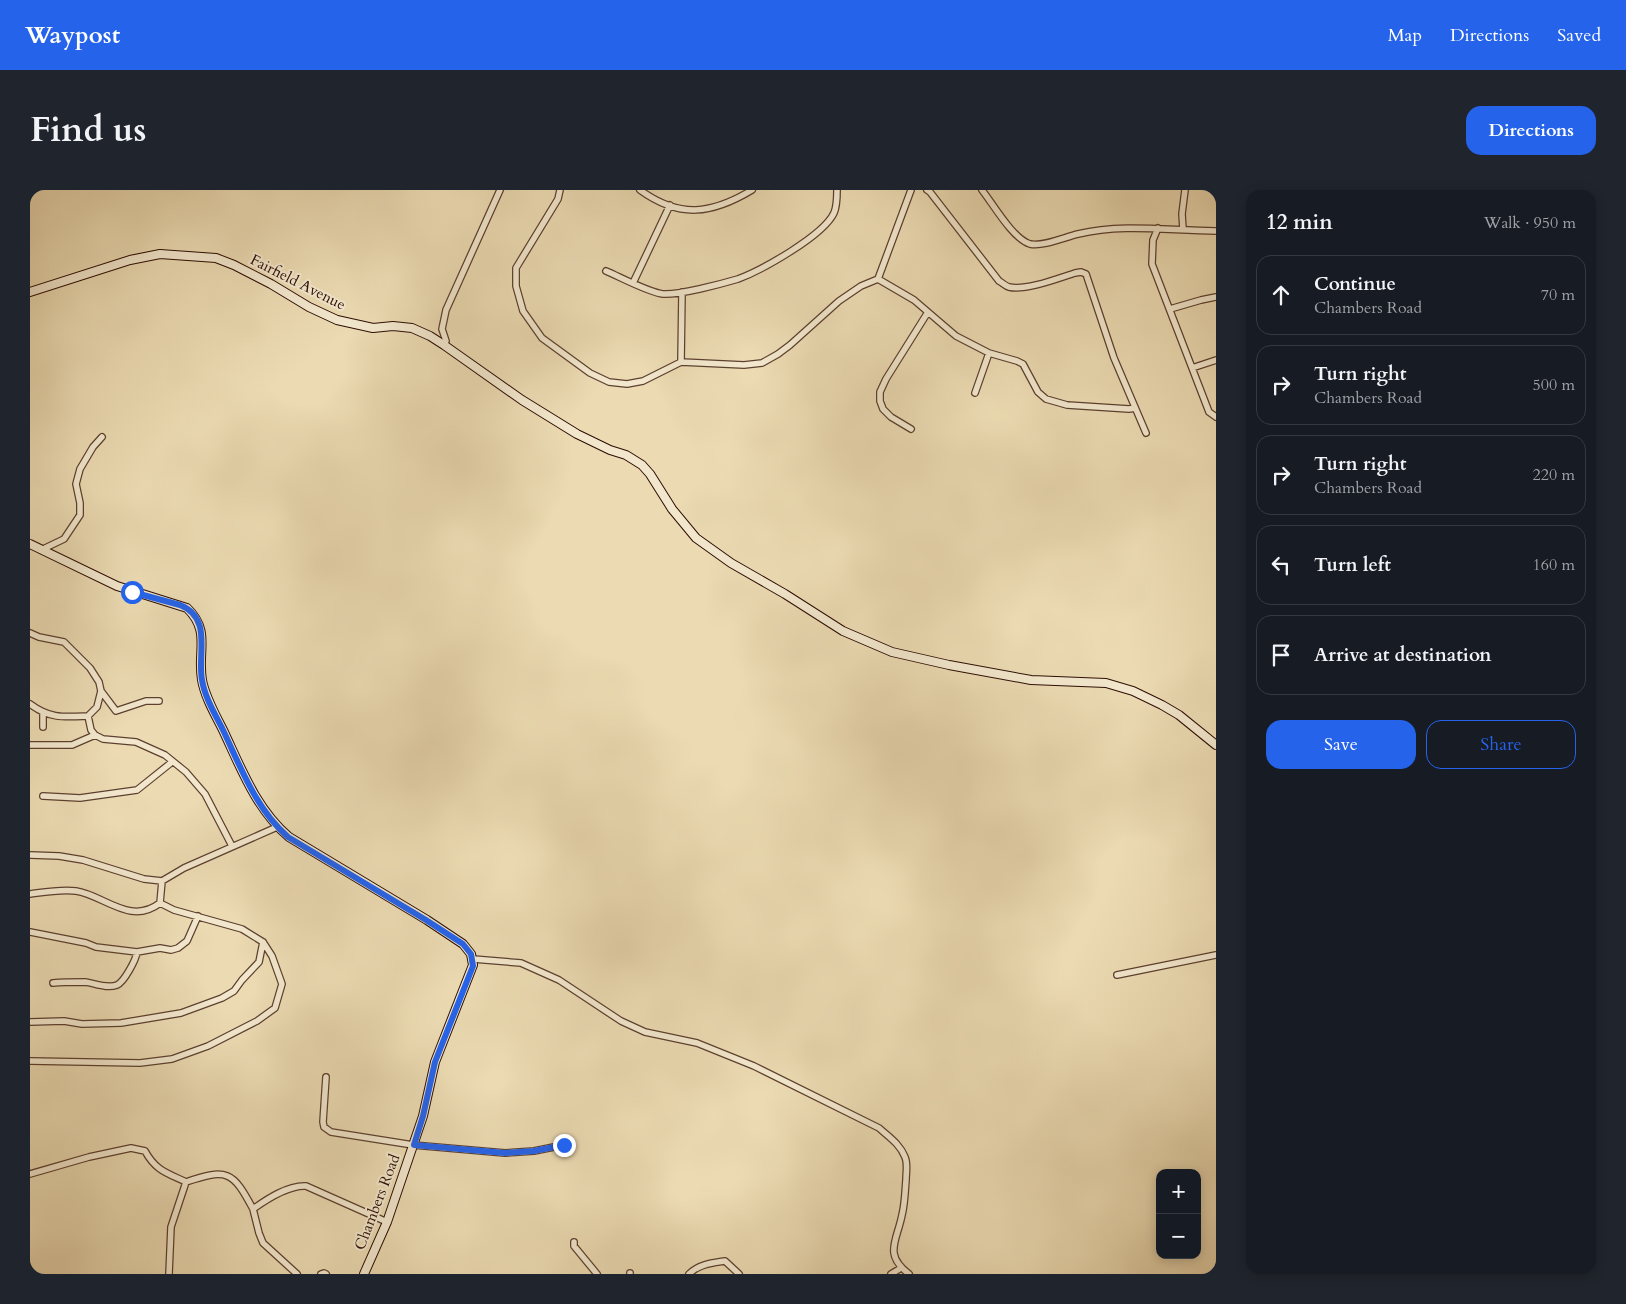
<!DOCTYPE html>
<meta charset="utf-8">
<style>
body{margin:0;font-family:Cardo,serif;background:#20242c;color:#f1f3f6}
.controls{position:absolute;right:15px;bottom:15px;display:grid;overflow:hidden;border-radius:10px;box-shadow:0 2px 12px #0003}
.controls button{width:45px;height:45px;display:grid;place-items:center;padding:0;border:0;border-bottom:1px solid #363941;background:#171b24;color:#f1f3f6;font:25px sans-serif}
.stop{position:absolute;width:15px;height:15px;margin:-11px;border:4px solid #2563eb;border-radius:50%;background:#fff}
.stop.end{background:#2563eb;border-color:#fff;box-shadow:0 1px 5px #0008}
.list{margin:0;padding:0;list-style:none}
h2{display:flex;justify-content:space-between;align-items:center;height:65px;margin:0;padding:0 20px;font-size:21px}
h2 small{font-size:16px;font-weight:400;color:#9ea1a6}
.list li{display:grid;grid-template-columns:32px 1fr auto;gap:15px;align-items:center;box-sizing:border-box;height:80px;margin:0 10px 10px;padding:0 10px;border:1px solid #363941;border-radius:15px}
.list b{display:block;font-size:19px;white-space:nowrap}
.list p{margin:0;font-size:16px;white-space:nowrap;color:#9ea1a6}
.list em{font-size:16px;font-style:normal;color:#9ea1a6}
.actions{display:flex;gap:10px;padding:15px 20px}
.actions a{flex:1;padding:11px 0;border:1px solid #2563eb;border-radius:15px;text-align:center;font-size:18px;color:#2563eb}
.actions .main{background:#2563eb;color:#fff}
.icon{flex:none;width:28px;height:28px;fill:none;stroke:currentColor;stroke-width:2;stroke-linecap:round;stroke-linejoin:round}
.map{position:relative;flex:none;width:1186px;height:1084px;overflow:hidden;border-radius:15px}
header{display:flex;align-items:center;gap:30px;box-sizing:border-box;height:70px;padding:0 25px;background:#2563eb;color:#fff}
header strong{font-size:24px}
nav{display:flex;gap:28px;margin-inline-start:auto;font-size:18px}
.intro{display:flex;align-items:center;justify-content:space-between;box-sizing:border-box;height:120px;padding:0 30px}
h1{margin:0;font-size:35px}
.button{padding:12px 22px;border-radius:15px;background:#2563eb;color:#fff;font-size:18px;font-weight:700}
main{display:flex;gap:30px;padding:0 30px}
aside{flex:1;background:#171b24;border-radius:15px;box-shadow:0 2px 12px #0003}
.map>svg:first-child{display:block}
</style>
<header>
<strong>Waypost</strong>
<nav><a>Map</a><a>Directions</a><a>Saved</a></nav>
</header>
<div class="intro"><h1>Find us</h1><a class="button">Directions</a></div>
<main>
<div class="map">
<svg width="1186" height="1084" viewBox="0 0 1186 1084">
<rect width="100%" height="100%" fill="#ebdab2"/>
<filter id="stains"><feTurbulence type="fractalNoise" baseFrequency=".004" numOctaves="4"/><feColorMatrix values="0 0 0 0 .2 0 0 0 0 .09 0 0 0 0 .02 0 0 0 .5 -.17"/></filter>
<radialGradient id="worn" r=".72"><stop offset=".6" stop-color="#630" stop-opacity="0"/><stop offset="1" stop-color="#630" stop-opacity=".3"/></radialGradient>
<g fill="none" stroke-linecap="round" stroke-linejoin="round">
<g stroke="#5c402f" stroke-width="8">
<path id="street" d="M530 0 528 9 486 78V96L493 121 512 148 560 183 579 192 597 194 613 191 651 172 714 175 732 173 748 164 760 155 809 111 831 96 848 89
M610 0C650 29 682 24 722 0
M897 0 900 2 969 91C973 93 975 96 979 97 996 101 1029 88 1045 83L1051 82 1056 84 1084 168 1116 243
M952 0C963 14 983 49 1000 54 1013 57 1035 47 1048 44 1094 33 1140 41 1186 41
M1128 38 1123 50 1122 74 1179 222 1186 227
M1153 39 1152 24 1155 0
M576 81C590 87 620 103 633 104 650 105 691 94 708 89 732 80 793 46 804 23 807 16 807 7 807 0
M848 89 884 110 926 146 959 163 987 171 993 174 1008 202 1016 209 1037 215 1099 219 1105 218
M848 89 881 0
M603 93 640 15
M1140 119 1171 110 1186 107
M414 155 416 151 412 139 416 120 470 0
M651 172 652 102
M1162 178 1186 170
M945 203 959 163
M881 239 861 227 853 219 850 211V202L856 189 898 122
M11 360 34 349 50 325V313L46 294 50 279 63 257 72 247
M0 443 9 447 34 452 60 478 69 492 71 501 67 517 58 526C34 527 20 529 0 514
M71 501 86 521 116 511H129
M58 526 61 540 65 545 73 549 106 552 135 565 156 582 175 604 202 656
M13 537V523
M0 555H42L65 545
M13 606 50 608 107 600 142 572
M0 665 29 666 53 670 114 689 132 691 154 678 247 637
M0 704C15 702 31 699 46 701 74 705 100 736 130 713L132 691
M0 742 56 753 66 757 107 762 130 758 141 760 148 758 157 751 168 726
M443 769 491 773 529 790 591 831 615 842 667 853 724 876 849 938C859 947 870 954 875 967 878 974 876 982 876 990 875 1001 875 1013 872 1025 867 1051 853 1064 879 1084
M1087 785 1186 765
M23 793C33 792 44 792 55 792 64 793 77 799 87 795 94 792 106 770 107 762
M0 832 34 831 52 834 91 833 151 823 192 808 204 801 212 790 229 772 233 752
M0 871 110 873 142 869 178 856 227 831 245 818 252 794 242 766 233 752 212 739 144 720 130 713
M296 887 293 932 294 937 301 942 383 955 475 963 504 961 534 955
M0 984 59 967 101 958 115 961C126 981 137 983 156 992
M544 1052V1056L567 1084
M139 1084 141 1037 156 992C197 978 203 981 223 1019
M267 1084 233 1053 229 1043 223 1019C237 1009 258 995 276 996L357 1032
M291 1084 294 1083 296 1084
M600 1084V1083
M659 1084C669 1074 682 1073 695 1071L709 1084
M861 1084 871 1078"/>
</g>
<g stroke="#2c0d03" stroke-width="10">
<path id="secondary" d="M0 102 100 70 130 64 186 68 204 75 241 94 279 117 307 130 343 138 363 136 382 138 400 146 414 155 492 210 547 244 580 260 596 265 612 275 620 284 642 319 666 348 701 373 755 404 813 441 862 462 919 475 1001 490 1076 493 1103 501 1132 515 1149 525 1186 555
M0 354 87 396 157 418C181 441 167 461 172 490 175 507 185 524 193 540 211 578 226 619 259 647L397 730 433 754 441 764 443 775 405 872 393 926 357 1032 334 1084"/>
</g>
<use href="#street" stroke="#f2e7cd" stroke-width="5.5"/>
<use href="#secondary" stroke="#f2e7cd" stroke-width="8"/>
</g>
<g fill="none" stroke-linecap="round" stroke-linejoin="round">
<path stroke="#2563eb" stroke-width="6" d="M102 402 150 415C183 428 167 464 172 490 175 508 185 524 193 540 211 578 226 619 258 647L396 730 433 754 441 764 443 776 405 872 393 926 384 955 475 963 504 961 534 955"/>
</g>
<g text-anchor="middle" stroke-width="4" stroke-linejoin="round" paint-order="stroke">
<g font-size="15" fill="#2c0d03" stroke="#f2e7cd">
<text transform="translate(268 92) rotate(27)" y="5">Fairfield Avenue</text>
<text transform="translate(347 1012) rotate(-69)" y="5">Chambers Road</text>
</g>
</g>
<rect width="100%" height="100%" filter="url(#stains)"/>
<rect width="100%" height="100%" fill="url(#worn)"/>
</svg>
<div class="controls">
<button>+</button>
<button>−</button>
</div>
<div class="stop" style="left:102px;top:402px"></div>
<div class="stop end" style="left:534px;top:955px"></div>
</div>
<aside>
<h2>12 min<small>Walk · 950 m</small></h2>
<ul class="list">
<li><svg class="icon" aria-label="ahead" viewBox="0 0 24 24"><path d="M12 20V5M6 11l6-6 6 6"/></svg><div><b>Continue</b><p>Chambers Road</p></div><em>70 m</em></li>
<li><svg class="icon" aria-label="right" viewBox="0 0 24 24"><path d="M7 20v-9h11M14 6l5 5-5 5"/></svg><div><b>Turn right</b><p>Chambers Road</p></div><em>500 m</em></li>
<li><svg class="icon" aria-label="right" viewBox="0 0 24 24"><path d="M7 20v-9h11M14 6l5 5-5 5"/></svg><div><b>Turn right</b><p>Chambers Road</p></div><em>220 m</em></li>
<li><svg class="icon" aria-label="left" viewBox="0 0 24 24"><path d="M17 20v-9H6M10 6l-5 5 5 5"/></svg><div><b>Turn left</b></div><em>160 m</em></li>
<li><svg class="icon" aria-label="arrive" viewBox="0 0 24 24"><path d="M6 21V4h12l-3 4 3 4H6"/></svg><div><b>Arrive at destination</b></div></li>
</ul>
<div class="actions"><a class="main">Save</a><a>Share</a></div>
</aside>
</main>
